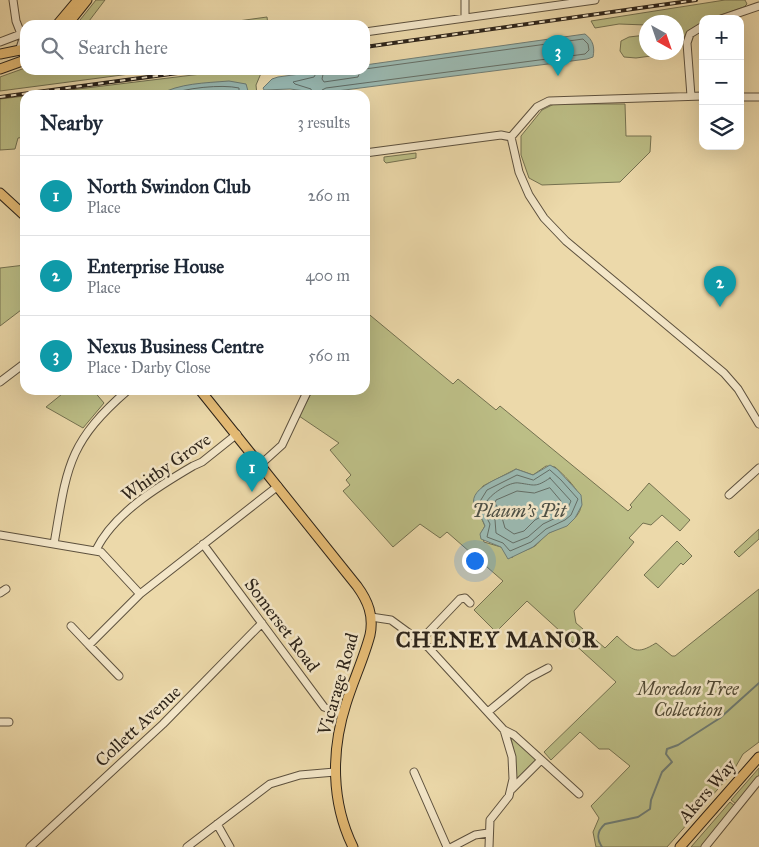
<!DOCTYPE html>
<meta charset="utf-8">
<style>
body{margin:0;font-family:"IM FELL Great Primer",serif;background:#f6f6f7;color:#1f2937}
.controls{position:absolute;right:15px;top:15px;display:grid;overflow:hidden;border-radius:10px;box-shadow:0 5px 20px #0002}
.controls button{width:45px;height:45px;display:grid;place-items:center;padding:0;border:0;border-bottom:1px solid #e0e1e3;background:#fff;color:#1f2937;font:25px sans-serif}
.compass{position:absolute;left:639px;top:15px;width:45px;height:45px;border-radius:50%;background:#fff;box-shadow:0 5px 20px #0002;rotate:140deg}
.you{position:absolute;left:474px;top:560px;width:18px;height:18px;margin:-12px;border:4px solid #fff;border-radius:50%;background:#1a73e8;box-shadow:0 0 0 8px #1a73e833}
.badge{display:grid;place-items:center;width:32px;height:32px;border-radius:50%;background:#8f2418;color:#fff;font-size:16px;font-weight:700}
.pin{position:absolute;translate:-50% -41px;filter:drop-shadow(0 1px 2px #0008)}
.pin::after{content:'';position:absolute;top:26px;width:18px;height:15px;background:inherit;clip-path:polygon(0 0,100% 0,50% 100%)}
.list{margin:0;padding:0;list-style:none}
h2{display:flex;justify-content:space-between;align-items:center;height:65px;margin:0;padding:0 20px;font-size:21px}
h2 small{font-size:16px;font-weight:400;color:#747a83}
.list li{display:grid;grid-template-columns:32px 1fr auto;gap:15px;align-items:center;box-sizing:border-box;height:80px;padding:0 20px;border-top:1px solid #e0e1e3}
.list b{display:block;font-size:19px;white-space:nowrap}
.list p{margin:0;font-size:16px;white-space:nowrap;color:#747a83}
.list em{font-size:16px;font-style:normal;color:#747a83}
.icon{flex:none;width:28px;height:28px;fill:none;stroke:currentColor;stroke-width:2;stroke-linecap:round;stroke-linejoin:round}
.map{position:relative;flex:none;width:759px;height:847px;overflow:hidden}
.search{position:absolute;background:#fff;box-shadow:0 5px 20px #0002;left:20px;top:20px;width:350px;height:55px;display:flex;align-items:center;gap:12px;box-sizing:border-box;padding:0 18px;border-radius:15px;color:#747a83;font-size:19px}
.panel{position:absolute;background:#fff;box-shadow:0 5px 20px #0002;left:20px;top:90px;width:350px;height:305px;border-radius:15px}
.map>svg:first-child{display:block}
</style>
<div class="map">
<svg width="759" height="847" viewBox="0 0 759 847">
<rect width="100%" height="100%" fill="#ecd9aa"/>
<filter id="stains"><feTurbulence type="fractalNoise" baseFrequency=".004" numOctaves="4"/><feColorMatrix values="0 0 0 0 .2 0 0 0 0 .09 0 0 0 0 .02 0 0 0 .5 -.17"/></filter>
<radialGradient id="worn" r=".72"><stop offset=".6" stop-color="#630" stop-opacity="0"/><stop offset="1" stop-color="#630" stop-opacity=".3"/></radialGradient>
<path fill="#bcbe86" stroke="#747150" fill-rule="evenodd" d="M96 0H105L86 25H82L83 23 80 20Z
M725 0H745L747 4 744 7 710 19H703V22L688 31 677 49 676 22H646V25L619 24 595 28 591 21Z
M267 17 268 25H209Z
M646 35V52L673 53 636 58 624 57 620 51 621 41 629 37Z
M25 68V70H146L145 72 0 91V77Z
M234 70 262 71 256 85 257 95H29Z
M25 96V137L18 138 15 149 0 150V99Z
M554 104H625L626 136H651L650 152 620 182 542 185 529 178 521 155V136L542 110Z
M416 153V158L386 163 384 161V157Z
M25 265V307L0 326V268Z
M365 311 453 384 458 379 496 410 500 406 628 511 632 507 630 505 649 483 690 520 680 531 662 515 651 525 643 523 629 538 634 542 630 547 574 611 576 623 605 648 617 636C633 651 637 655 656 643L672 656H675L759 589V742L743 754 732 773 667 847H596L593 832 599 818 591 806 630 766 609 749H599L580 732 551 760 544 752 616 682 527 601 496 632 474 610 503 581 447 532 440 538 420 524 393 547 343 491 350 485 346 480 351 475 330 450 339 443 299 416 313 390H365ZM546 466 555 467C584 493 596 513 553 531 545 534 541 541 535 546 528 550 520 552 513 555L512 558 501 547 484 542 481 533 485 526 474 502 483 486 516 469 533 475Z
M67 390H93L104 403 83 428 46 407Z
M759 529V539L739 557 734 552Z
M677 541 692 556 683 565 681 563 658 588 644 575Z
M510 733 538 759 516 781 515 758Z
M759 768V778L736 804 731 800Z
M730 802 735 806 703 847H691Z"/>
<path fill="#9bb9b1" stroke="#6f7d75" d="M585 34C593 40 595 47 593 57L587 59 321 93 290 89 264 90 263 88 272 79 278 77 329 70H365V65Z
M229 81 246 84 248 91 226 95H158C180 83 205 83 229 81Z
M550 465 557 469 581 495 582 505 575 518 567 526 549 533 533 547 508 559 501 547 481 539 480 534 485 526C483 518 476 513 474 505 469 486 505 477 516 469L533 475Z"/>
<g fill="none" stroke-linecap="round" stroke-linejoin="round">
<path stroke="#646e66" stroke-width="1" d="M324 70 322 79 324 82 358 77 359 74 356 70
M168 95C184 88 222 84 239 88V95
M313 95 311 89 295 84 293 82 314 77 318 70
M321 95 322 90 326 88 585 54 589 50 588 44 583 39 365 69
M550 470 561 480 578 499 571 515 565 520 546 529 531 542 510 551 503 543 487 537 490 524 479 503 487 490 517 475 533 480Z
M550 478 571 501 566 512 560 516 543 524 528 537 513 543 496 533 495 520 486 503C489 495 510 481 519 483 535 485 535 488 550 478Z
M550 488 561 501 559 507 535 520 524 531 514 534 505 528 501 514 495 503 496 500 517 491 534 493Z"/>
<path stroke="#6f7d75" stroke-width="2" d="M602 847C596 838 597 831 605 824L638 817 650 809 651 800 662 772 672 762 666 754 667 749 678 745 720 718 759 683"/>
<g stroke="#5d513e" stroke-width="9">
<path id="minor" d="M13 0 16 21 23 39 19 51
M465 0V18
M721 19 759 6
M365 32 595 0
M0 42 21 34
M691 96 687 43 690 34 703 26
M740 97H759
M511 137 537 107 549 101 703 96
M365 153 501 135 511 137 519 172 529 195 544 218 566 241 724 373 738 389 759 424
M0 382 25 363
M261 464 282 445 308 390
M729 495 759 468
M0 535 101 552 140 594
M54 544C67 468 67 443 128 390
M203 544 324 707 343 714
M96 550C114 513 159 486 193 466L202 462 237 434
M0 593 6 589
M371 617 391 620 428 647 504 730 512 757 513 779 509 796 490 820 489 847
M71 626 89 645
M420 641 460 599 465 598 470 603
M119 676 89 645 140 594 278 486
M489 711 529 678 548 668
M1 722H9
M504 730 514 735 579 794
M414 772 447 847
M512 789 541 760
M217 824 230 847
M30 847 163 724 262 623
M187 847 270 784 300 775 335 772
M452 847 475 835 488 833
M705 847 759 780"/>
</g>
<g stroke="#2d241a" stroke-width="11">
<path id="major" d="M57 25 78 0
M67 25 87 0
M0 54 25 49
M0 69 25 60
M0 193 25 216
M200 390 357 586C368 601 374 616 370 635 364 658 353 681 346 704 331 751 331 802 353 847
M680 847 759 757"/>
</g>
<use href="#minor" stroke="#f3e6c8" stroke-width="7"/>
<use href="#major" stroke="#e6bc75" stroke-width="9"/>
<g stroke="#2d241a" stroke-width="4">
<path id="rail" d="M365 47 696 0
M0 97 200 70"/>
</g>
<use href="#rail" stroke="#f3e6c8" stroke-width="2" stroke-dasharray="5.5" stroke-linecap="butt"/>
</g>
<g text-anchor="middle" stroke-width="5" stroke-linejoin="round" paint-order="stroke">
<g font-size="18" fill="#2d241a" stroke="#f3e6c8">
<text transform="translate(166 467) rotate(-35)" y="6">Whitby Grove</text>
<text transform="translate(282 625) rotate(53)" y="6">Somerset Road</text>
<text transform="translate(338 684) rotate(-74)" y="6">Vicarage Road</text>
<text transform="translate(138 726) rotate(-43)" y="6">Collett Avenue</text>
<text transform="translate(707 791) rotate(-49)" y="6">Akers Way</text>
</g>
<g font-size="18" font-style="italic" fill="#514a35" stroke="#f3e6c8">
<text x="688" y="695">Moredon Tree<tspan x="688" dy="21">Collection</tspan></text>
</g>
<g font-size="19" font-style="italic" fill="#4e5147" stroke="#f3e6c8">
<text x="519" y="517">Plaum's Pit</text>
</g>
<g font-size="22" font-weight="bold" letter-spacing="1" fill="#2d241a" stroke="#f3e6c8">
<text x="497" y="647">CHENEY MANOR</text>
</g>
</g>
<rect width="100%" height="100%" filter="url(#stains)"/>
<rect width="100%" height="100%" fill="url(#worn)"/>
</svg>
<div class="controls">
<button>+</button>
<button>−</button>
<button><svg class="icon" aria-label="layers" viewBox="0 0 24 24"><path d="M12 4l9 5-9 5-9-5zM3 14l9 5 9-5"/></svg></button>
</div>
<svg class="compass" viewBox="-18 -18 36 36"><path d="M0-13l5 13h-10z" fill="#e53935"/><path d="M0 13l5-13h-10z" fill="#747a83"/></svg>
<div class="you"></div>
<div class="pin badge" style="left:252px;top:492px;background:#0f9aa8">1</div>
<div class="pin badge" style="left:720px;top:307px;background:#0f9aa8">2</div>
<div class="pin badge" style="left:558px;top:76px;background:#0f9aa8">3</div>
<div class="search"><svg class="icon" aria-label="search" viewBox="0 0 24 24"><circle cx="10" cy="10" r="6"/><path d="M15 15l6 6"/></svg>Search here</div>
<section class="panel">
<h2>Nearby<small>3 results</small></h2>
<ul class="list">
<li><span class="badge" style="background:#0f9aa8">1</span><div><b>North Swindon Club</b><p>Place</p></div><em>260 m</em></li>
<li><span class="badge" style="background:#0f9aa8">2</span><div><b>Enterprise House</b><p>Place</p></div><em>400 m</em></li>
<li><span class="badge" style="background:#0f9aa8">3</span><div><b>Nexus Business Centre</b><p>Place · Darby Close</p></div><em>560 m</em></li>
</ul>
</section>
</div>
